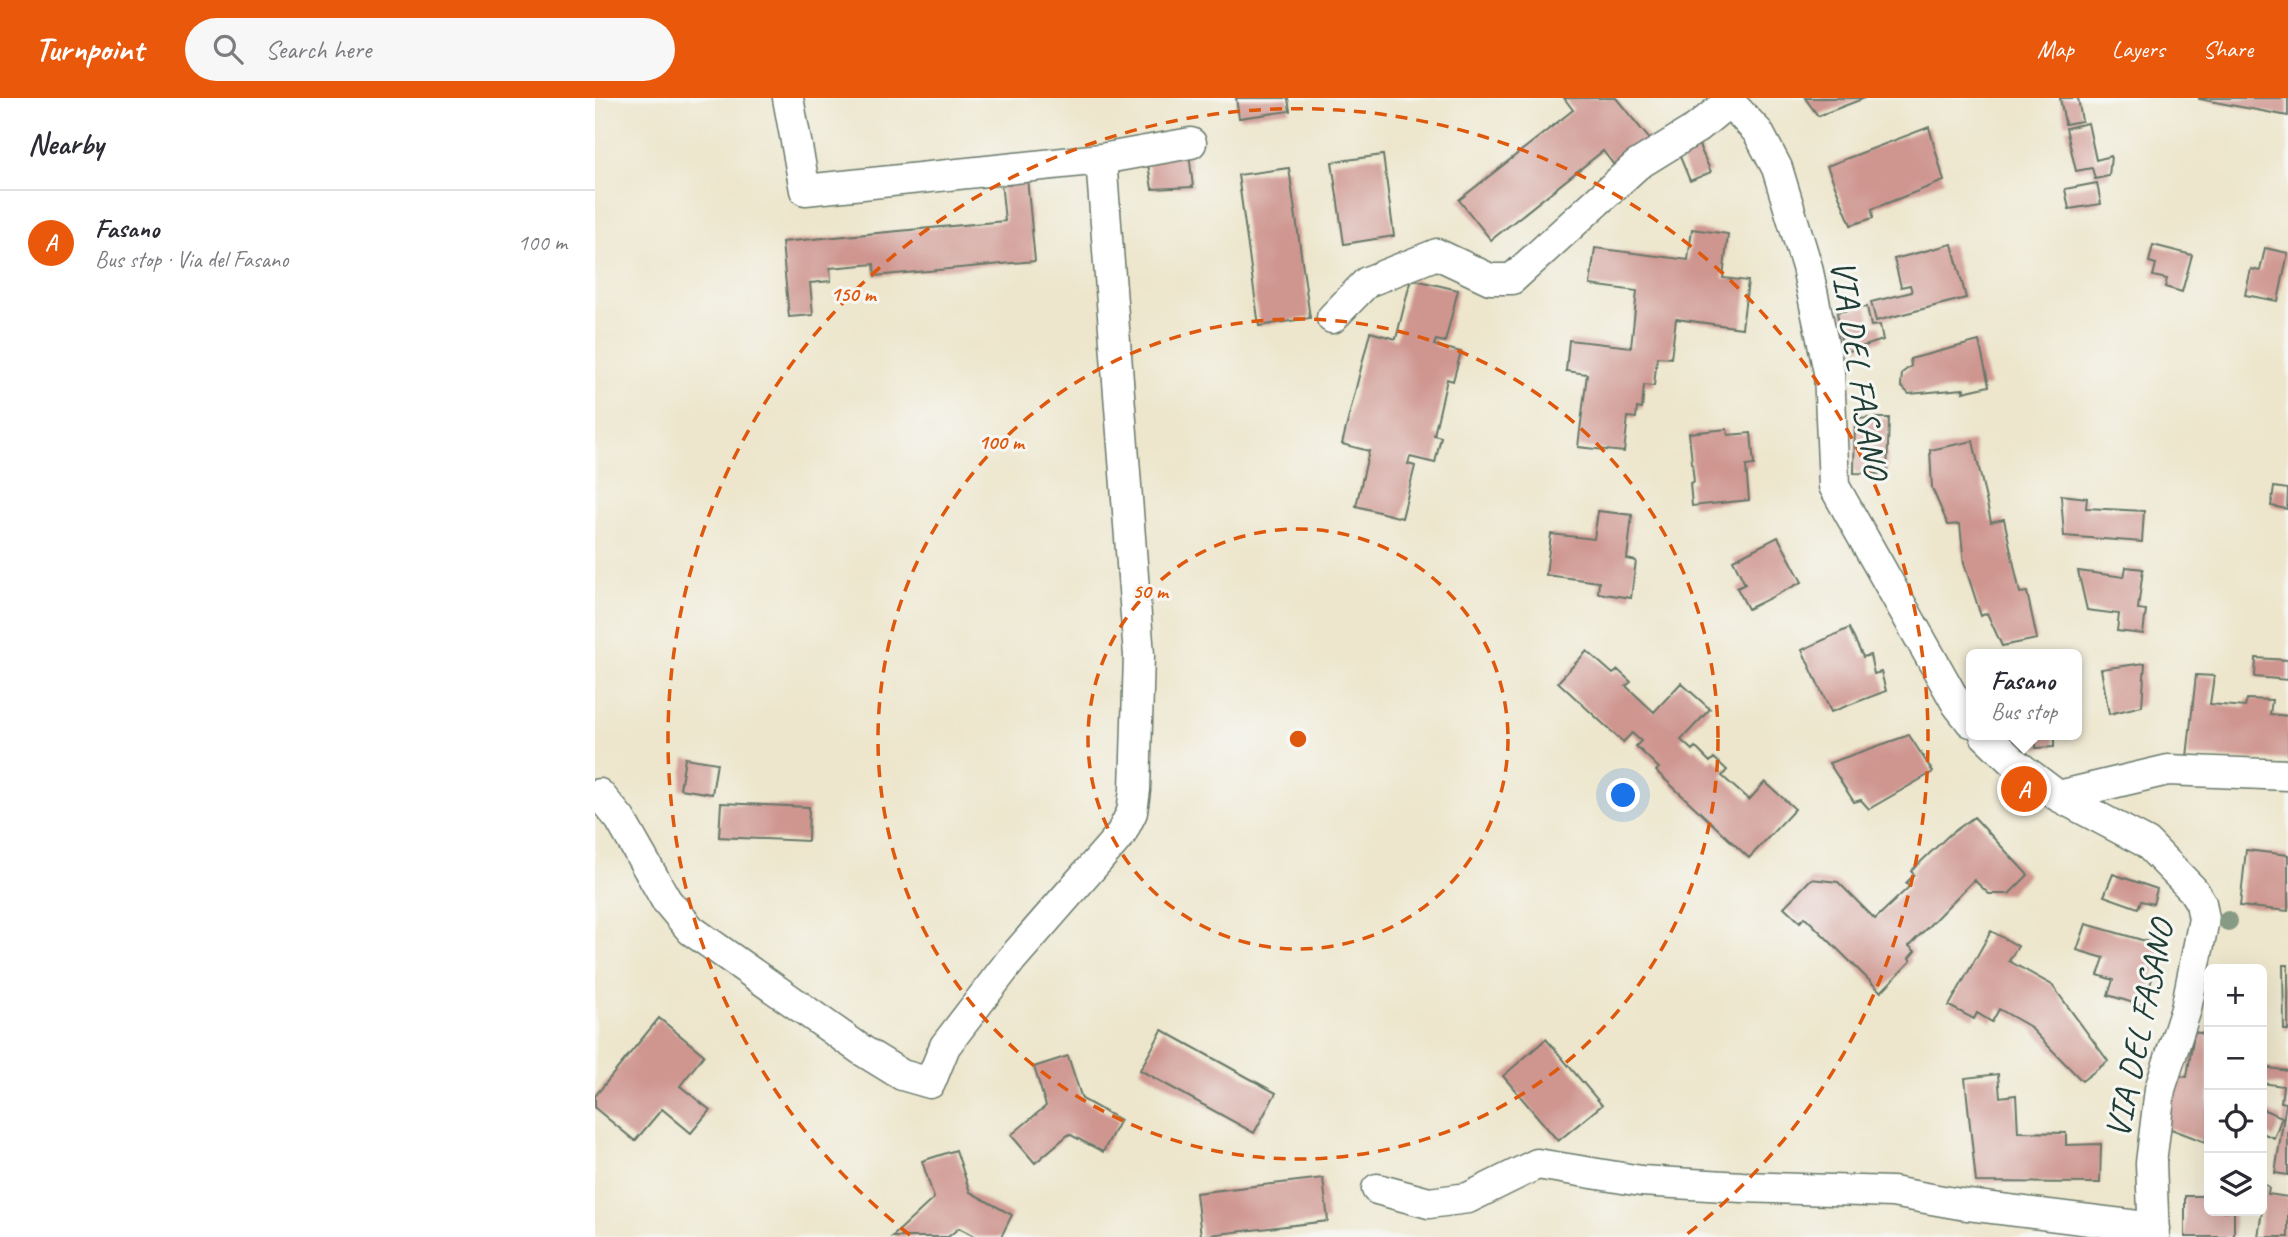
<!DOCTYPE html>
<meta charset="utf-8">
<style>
body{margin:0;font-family:Caveat,sans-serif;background:#f7f7f7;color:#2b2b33}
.controls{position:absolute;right:21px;bottom:21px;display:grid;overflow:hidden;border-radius:10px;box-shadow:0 7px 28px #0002}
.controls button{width:63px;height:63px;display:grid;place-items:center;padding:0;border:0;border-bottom:2px solid #e1e1e2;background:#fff;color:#2b2b33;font:35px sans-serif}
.you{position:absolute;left:1029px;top:698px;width:24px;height:24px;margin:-18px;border:5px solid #fff;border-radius:50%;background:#1a73e8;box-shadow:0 0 0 10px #1a73e833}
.badge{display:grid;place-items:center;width:46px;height:46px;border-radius:50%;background:#ea580c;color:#fff;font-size:23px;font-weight:700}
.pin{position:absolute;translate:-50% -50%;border:4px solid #fff;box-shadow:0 2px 7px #0006}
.popup{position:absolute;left:1371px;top:551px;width:116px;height:91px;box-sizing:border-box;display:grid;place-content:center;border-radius:10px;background:#fff;filter:drop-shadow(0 2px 5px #0005);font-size:23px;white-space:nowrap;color:#7c7c81}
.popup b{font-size:26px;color:#2b2b33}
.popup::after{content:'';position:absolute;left:50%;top:100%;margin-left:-14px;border:14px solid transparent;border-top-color:#fff}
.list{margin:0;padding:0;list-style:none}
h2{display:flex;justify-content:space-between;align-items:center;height:91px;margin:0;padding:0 28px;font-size:30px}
h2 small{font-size:23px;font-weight:400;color:#7c7c81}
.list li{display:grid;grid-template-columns:46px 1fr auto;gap:21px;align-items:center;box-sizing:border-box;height:105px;padding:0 28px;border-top:2px solid #e1e1e2}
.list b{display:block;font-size:26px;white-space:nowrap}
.list p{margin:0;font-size:23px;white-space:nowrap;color:#7c7c81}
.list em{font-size:23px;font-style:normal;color:#7c7c81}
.icon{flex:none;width:38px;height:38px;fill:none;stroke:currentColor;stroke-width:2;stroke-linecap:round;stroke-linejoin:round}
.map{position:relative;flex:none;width:1693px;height:1139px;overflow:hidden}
header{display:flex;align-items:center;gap:42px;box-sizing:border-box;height:98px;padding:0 35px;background:#ea580c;color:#fff}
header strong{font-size:33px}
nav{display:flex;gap:38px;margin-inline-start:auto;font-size:24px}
.search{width:490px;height:63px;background:#f7f7f7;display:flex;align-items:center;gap:18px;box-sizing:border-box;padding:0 24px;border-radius:38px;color:#7c7c81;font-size:26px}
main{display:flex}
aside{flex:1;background:#fff}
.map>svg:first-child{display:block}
</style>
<header>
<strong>Turnpoint</strong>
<div class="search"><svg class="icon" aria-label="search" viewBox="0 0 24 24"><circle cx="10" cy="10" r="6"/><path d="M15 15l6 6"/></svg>Search here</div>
<nav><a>Map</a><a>Layers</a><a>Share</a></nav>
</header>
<main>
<aside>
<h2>Nearby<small></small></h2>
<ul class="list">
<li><span class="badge">A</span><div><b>Fasano</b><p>Bus stop · Via del Fasano</p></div><em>100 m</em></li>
</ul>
</aside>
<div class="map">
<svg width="1693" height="1139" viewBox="0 0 1693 1139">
<rect width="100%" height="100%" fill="#f6f6f2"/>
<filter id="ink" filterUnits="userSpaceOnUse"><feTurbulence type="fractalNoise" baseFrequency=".0143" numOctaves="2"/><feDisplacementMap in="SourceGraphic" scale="14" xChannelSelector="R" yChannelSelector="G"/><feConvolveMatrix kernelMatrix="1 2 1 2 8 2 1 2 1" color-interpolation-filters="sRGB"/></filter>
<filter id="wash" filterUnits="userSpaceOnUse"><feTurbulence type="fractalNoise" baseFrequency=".00686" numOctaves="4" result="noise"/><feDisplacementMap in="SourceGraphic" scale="28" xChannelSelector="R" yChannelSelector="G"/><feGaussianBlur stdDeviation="1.57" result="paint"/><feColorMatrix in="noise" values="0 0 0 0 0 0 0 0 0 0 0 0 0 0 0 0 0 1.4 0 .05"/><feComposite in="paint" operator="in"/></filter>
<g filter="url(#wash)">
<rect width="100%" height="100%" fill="#ede6cc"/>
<g id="blocks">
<path fill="#cf9690" d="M641 0H693L695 13 644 20Z
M969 0H1021L1057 44 1023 72 1008 53 896 142 864 102 978 12Z
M1210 0H1270L1223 18Z
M1465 0H1483L1487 23 1470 26Z
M1604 0H1693V18L1604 1Z
M1493 25 1501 62 1516 58 1514 78 1500 81 1497 70 1481 73 1471 30Z
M1334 29 1349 83 1277 111 1278 120 1256 127 1232 68Z
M1103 45 1116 74 1095 83 1083 54Z
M594 55 598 89 557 91 552 60Z
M788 57 799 138 749 146 737 64Z
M694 70 715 220 664 228 643 77Z
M432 80 440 163 280 178 279 166 235 170 236 183 215 185 218 217 194 219 187 144 410 123 406 83Z
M1502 85 1506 106 1474 111 1470 91Z
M1097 131 1133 136 1128 180 1153 183 1147 230 1081 221 1076 260 1062 259 1059 288 1049 287 1047 311 1042 310 1041 320 1033 319 1029 354 983 349 992 276 971 273 974 242 1036 249 1042 193 995 187 1000 150 1093 162Z
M1357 146 1371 200 1281 223 1276 204 1317 194 1315 187 1306 189 1299 161Z
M1558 147 1597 157 1587 194 1570 189 1572 181 1558 178 1561 166 1554 164Z
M1670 150 1693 155 1683 203 1650 197 1656 171 1665 173Z
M816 181 863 192 850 244 841 242 839 247 866 254 858 283 852 281 839 337 846 339 840 365 815 359 813 366 820 368 807 420 761 408 774 353 747 346 775 234 801 241Z
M1272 209 1276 228 1285 227 1288 242 1248 255 1242 214Z
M1384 243 1394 288 1368 294 1369 291 1314 296 1306 288 1307 275 1316 268 1315 261Z
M1277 320H1294L1292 376 1259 375 1260 321Z
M1132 331 1133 337 1156 335 1159 367 1151 368 1154 402 1097 408 1095 385 1099 384 1094 335Z
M1378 343 1396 424 1409 421 1425 495 1432 494 1442 541 1407 548 1392 515 1386 518 1369 465 1365 426 1353 427 1337 390 1335 352Z
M1679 389 1693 391 1692 411 1676 408Z
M1466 397 1492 400 1491 410 1549 413 1547 444 1469 438Z
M1003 413 1037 417 1032 461 1041 463 1036 500 1003 495 1004 484 951 477 956 436 999 441Z
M1183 439 1207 484 1153 511 1142 490 1150 486 1138 462Z
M1531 469 1548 471 1543 511 1551 512 1548 536 1522 533 1524 516 1492 512 1483 473 1529 479Z
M1254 530 1268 559 1275 557 1279 576 1286 574 1291 593 1236 614 1207 552Z
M992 553 1018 576 1023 572 1036 584 1031 588 1059 614 1086 585 1115 611 1086 642 1097 652 1100 649 1115 664 1119 660 1132 672 1127 678 1154 702 1170 684 1200 711 1154 760 1061 673 1064 670 1041 648 1046 643 1037 635 1028 644 963 584Z
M1661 560 1693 562V582L1660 579Z
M1550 565 1547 608 1514 616 1506 571Z
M1601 577 1619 578 1615 606 1650 609 1652 601 1677 602 1675 616 1693 618V662L1592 659Z
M1314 637 1338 674 1274 711 1266 702 1259 704 1234 665Z
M1441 637H1459V649L1441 650Z
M90 660 122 665 117 696 85 691Z
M126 705 214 709 213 743 124 739Z
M1379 719 1433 777 1414 796H1394L1379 782 1314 848 1320 853 1314 860 1316 863 1286 894 1210 819 1205 824 1189 809 1216 781 1243 784 1280 821 1314 789 1311 785 1319 777 1316 773 1354 737Z
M1651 752 1693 757V813L1645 808Z
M1518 776 1562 791 1558 806 1546 803 1543 810 1509 798Z
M1491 826 1568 848 1548 908 1513 897 1518 882 1503 877 1509 860 1482 852Z
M1396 833 1423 848 1414 863 1457 887 1513 963 1487 983 1434 928 1404 911 1397 924 1382 915 1379 921 1354 908Z
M1688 867H1693V932H1689Z
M64 920 109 957 85 988 115 1012 96 1035 67 1011 40 1043 0 1010V998Z
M1613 923 1614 1033 1610 1044 1571 1029 1581 978 1592 979 1599 934 1611 936Z
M567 932 681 995 659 1035 545 972Z
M951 941 1007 1007 963 1043 908 978Z
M473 958 487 1001 525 1022 508 1054 474 1036 440 1065 416 1037 451 1008 439 969Z
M1669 969 1693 973V1077L1680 1075 1691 1005 1686 1004 1688 988 1667 985Z
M1403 976 1405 999 1421 997 1423 1034 1471 1035V1047L1506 1046 1505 1085 1381 1084 1370 980Z
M1667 1011 1687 1019 1679 1040 1667 1035Z
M361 1052 375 1094 417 1117 406 1139H381L364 1130 353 1139H297L339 1100 327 1063Z
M728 1080 733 1123 606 1138 601 1095Z
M1667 1085 1674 1089 1673 1096 1693 1099V1139H1663L1667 1113Z
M1590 1098H1614V1113H1639V1139H1590Z"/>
</g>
</g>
<g filter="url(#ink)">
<use href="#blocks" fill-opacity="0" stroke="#677869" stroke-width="2"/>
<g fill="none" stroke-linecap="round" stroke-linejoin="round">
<g stroke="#677869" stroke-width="33">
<path id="minor" d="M193 0 210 92 506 61 596 45
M1131 0 1163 34 1182 70 1212 169 1234 274 1239 388 1362 606 1376 624
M737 220 772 184 842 156 895 181H917L1042 67 1102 30 1135 3
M1390 637 1418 664 1463 698 1552 745 1598 792 1606 805 1609 821 1591 911 1565 991 1556 1065 1559 1139
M0 697 4 696 25 721 71 802 96 832 268 953 307 977 335 985 350 948 416 862 526 736 537 714 540 692 544 557 506 61
M1463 698 1573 672 1693 677
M782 1091 834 1105 873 1100 942 1066 1046 1083 1147 1089 1297 1094 1365 1106 1559 1130"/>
</g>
<use href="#minor" stroke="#fff" stroke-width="30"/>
</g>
<circle fill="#879a84" cx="1633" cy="823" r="10"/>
</g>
<g fill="none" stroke="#de580e" stroke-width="3.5" stroke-dasharray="12 9">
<circle cx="703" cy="641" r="210"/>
<circle cx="703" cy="641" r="420"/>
<path d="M315 1137A630 630 0 1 1 1091 1137"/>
</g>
<g text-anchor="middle" stroke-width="6" stroke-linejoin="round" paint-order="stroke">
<g font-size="35" fill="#1f3d34" stroke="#f6f6f2">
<text transform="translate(1265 271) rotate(81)" y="12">VIA DEL FASANO</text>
<text transform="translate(1544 931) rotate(-78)" y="12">VIA DEL FASANO</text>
</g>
</g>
<circle cx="703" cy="641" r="10" fill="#de580e" stroke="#f6f6f2" stroke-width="3.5"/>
<g font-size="21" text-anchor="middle" font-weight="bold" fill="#de580e" stroke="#f6f6f2" stroke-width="6" stroke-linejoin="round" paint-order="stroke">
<text x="258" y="203">150 m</text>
<text x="406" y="351">100 m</text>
<text x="555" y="500">50 m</text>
</g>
</svg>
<div class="controls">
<button>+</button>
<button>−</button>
<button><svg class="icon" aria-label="locate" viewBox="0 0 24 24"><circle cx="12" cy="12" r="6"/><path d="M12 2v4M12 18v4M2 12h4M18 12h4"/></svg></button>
<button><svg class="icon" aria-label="layers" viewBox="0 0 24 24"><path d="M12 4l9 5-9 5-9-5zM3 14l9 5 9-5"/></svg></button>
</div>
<div class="you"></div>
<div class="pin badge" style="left:1429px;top:691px">A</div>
<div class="popup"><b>Fasano</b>Bus stop</div>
</div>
</main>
